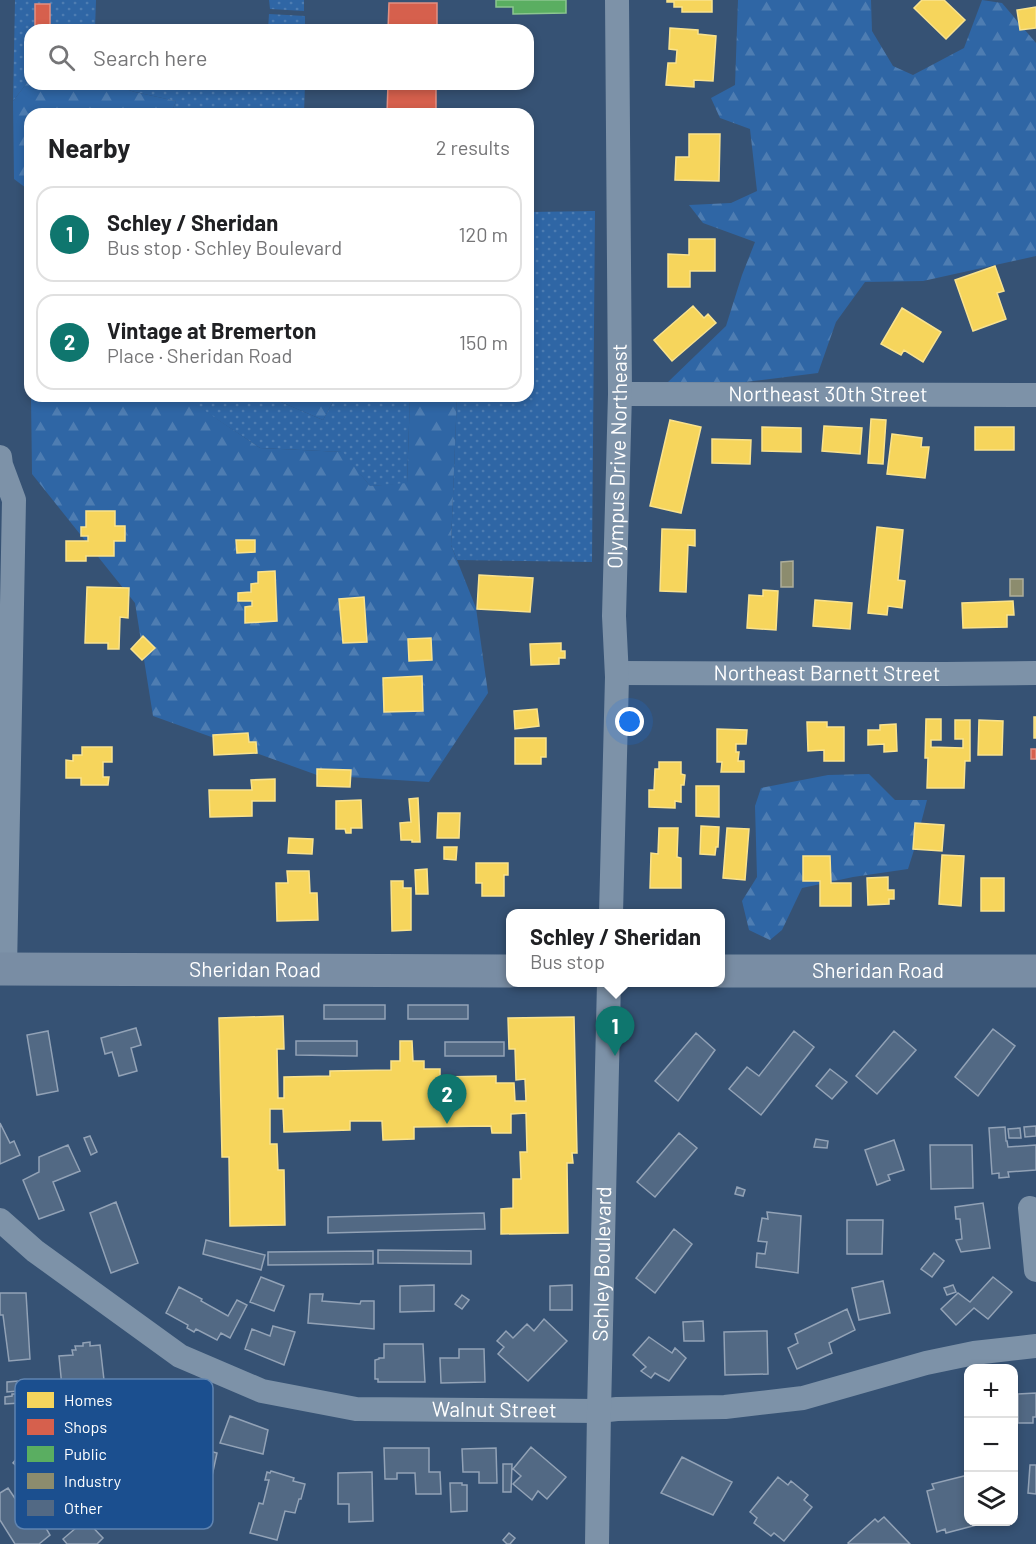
<!DOCTYPE html>
<meta charset="utf-8">
<style>
body{margin:0;font-family:Barlow,sans-serif;background:#f6f6f6;color:#202124}
.controls{position:absolute;right:18px;bottom:18px;display:grid;overflow:hidden;border-radius:12px;box-shadow:0 3px 9px #0003}
.controls button{width:54px;height:54px;display:grid;place-items:center;padding:0;border:0;border-bottom:2px solid #e0e0e0;background:#fff;color:#202124;font:30px sans-serif}
.you{position:absolute;left:630px;top:722px;width:21px;height:21px;margin:-15px;border:4px solid #fff;border-radius:50%;background:#1a73e8;box-shadow:0 0 0 9px #1a73e833}
.badge{display:grid;place-items:center;width:39px;height:39px;border-radius:50%;background:#0f766e;color:#fff;font-size:20px;font-weight:700}
.pin{position:absolute;translate:-50% -50px;filter:drop-shadow(0 2px 3px #0008)}
.pin::after{content:'';position:absolute;top:32px;width:21px;height:18px;background:inherit;clip-path:polygon(0 0,100% 0,50% 100%)}
.popup{position:absolute;left:506px;top:909px;width:219px;height:78px;box-sizing:border-box;display:grid;place-content:center;border-radius:12px;background:#fff;filter:drop-shadow(0 2px 4px #0005);font-size:20px;white-space:nowrap;color:#757577}
.popup b{font-size:22px;color:#202124}
.popup::after{content:'';position:absolute;left:50%;top:100%;margin-left:-12px;border:12px solid transparent;border-top-color:#fff}
.list{margin:0;padding:0;list-style:none}
h2{display:flex;justify-content:space-between;align-items:center;height:78px;margin:0;padding:0 24px;font-size:26px}
h2 small{font-size:20px;font-weight:400;color:#757577}
.list li{display:grid;grid-template-columns:39px 1fr auto;gap:18px;align-items:center;box-sizing:border-box;height:96px;margin:0 12px 12px;padding:0 12px;border:2px solid #e0e0e0;border-radius:18px}
.list b{display:block;font-size:22px;white-space:nowrap}
.list p{margin:0;font-size:20px;white-space:nowrap;color:#757577}
.list em{font-size:20px;font-style:normal;color:#757577}
.icon{flex:none;width:33px;height:33px;fill:none;stroke:currentColor;stroke-width:2;stroke-linecap:round;stroke-linejoin:round}
.map{position:relative;flex:none;width:1036px;height:1544px;overflow:hidden}
.search{position:absolute;background:#fff;box-shadow:0 3px 9px #0003;left:24px;top:24px;width:510px;height:66px;display:flex;align-items:center;gap:15px;box-sizing:border-box;padding:0 21px;border-radius:18px;color:#757577;font-size:22px}
.panel{position:absolute;background:#fff;box-shadow:0 3px 9px #0003;left:24px;top:108px;width:510px;height:294px;border-radius:18px}
.map>svg:first-child{display:block}
</style>
<div class="map">
<svg width="1036" height="1544" viewBox="0 0 1036 1544">
<defs>
<pattern id="grass-dots" width="8" height="8" patternUnits="userSpaceOnUse" patternTransform="scale(1.5)"><rect width="8" height="8" fill="#2f66a5"/><path d="M2 2h.1M6 6h.1" fill="none" stroke="#4e7db2" stroke-width="1.8" stroke-linecap="round"/></pattern>
<pattern id="forest-firs" width="22" height="20" patternUnits="userSpaceOnUse" patternTransform="scale(1.5)"><rect width="22" height="20" fill="#2f66a5"/><path d="M5 1l3.5 6h-7zM16 11l3.5 6h-7z" fill="#4e7db2"/></pattern>
</defs>
<rect width="100%" height="100%" fill="#365274"/>
<path fill="url(#grass-dots)" d="M15 0H96L95 30H30V79L13 101Z
M269 0H304V11L270 9Z
M269 14 305 16V30H268Z
M109 84H305L304 114H171L176 101 135 92Z
M595 211 592 562 457 560 451 545 457 396H528V212Z
M198 396H267L323 420 336 396H410L407 484 370 486 342 452 260 448 191 402Z"/>
<path fill="url(#forest-firs)" d="M738 0H871L872 31 893 66 913 75 964 48 982 0 1002 3 1036 43V256L923 281 865 282 836 322 818 373 745 382H668L726 326 742 275 755 242 703 223 689 205 731 203 757 191 750 129 720 118 711 98 735 85Z
M30 79V84H109L135 92 176 101 171 114H30V191L14 179 13 101Z
M31 396H198L192 402 260 448 343 452 370 486 407 483 410 396H457L451 545 476 608 488 693 429 782 317 775 153 716 135 603 32 474Z
M267 396H336L323 420Z
M869 774 895 800H927L914 850 908 869 853 877 802 888 782 930 770 940 749 930 742 901 757 877 755 806 761 788 828 775Z"/>
<path fill="#f6d55c" stroke="#f9e28d" stroke-width="1.5" d="M667 0H712V12H682V7H674V2H667Z
M922 0H944L965 20 946 39 914 8Z
M1036 7V28L1020 30 1017 10Z
M670 28 698 30V34L716 36 713 81 694 80V87L666 85 668 63H676L677 50 669 49Z
M689 134H720L719 181 675 180 676 157H689Z
M689 239H715V271H690V287H668V254L689 255Z
M995 266 1004 291 997 293 1006 319 973 331 955 280Z
M693 306 704 318 708 314 716 323 672 361 654 340Z
M902 308 941 332 923 362 904 350 901 355 881 344Z
M871 419 886 420 883 464 868 463Z
M670 420 701 427 681 513 650 506Z
M824 426 862 428 860 454 822 451Z
M762 427 801 428V452L762 451Z
M975 427H1014V450H975Z
M892 434 922 438 921 447H929L925 478 887 474Z
M712 439 751 440 750 464 712 463Z
M86 511H115V526H125V541H114V556H86V561H66V541H88V536H81V527H86Z
M877 527 903 530 898 580 905 581 902 608 888 606 887 615 868 613Z
M662 529 695 530V546L688 545 686 592 660 591Z
M236 540H255V552L237 553Z
M275 571 277 621 245 623V607L252 606V601H238V593L251 592V584L258 583V572Z
M479 575 533 578 530 612 477 609Z
M87 587 129 588 128 618 120 617 119 649H108V643H85Z
M763 590 778 591 776 630 747 628 749 595 763 596Z
M364 597 367 642 343 643 339 599Z
M815 600 852 603 850 629 813 626Z
M1013 601 1014 615H1007V627L963 628 962 603Z
M143 636 155 648 142 660 131 649Z
M431 638 432 660 409 661 408 639Z
M561 643V651H565V658H559V664L531 665 530 644Z
M422 676 423 711 384 712 383 678Z
M537 709 539 726 515 729 514 711Z
M1034 717H1036V738H1034Z
M926 719H941V740H931V747L963 748V739H955V720H970V761H965L964 788H927L928 758H925Z
M979 720 1003 721 1002 755H978Z
M807 722H827V727H844V761H824V750L808 751Z
M896 724 897 751 884 752V744L868 745V730H880V725Z
M717 729 747 730 746 744H736V752H739L738 761H744V772H721L722 762H717Z
M248 733 249 742H256L257 753 214 755 213 735Z
M515 738H546V757H541V764H515Z
M82 747H112V762H103V777H109L108 785H81V778H66V760L73 761V755H82Z
M659 762H681V774L685 775 684 785H681V802L675 801V808L649 807V790H654L655 769H659Z
M317 769 351 770 350 787 317 786Z
M275 779V801H252V816L210 817 209 790H252L251 780Z
M696 786H719V817L696 816Z
M418 798 420 842H412V840H401L400 823 411 822 409 799Z
M361 800 362 828H351V833H346L345 829H336V801Z
M438 813H460L459 838H437Z
M915 823 944 825 942 851 913 849Z
M701 826 719 827 718 847H716L715 855 700 854Z
M659 828H678L677 857 681 858V888H650L651 853 658 854Z
M727 828 749 829 745 880 723 878Z
M289 838 313 839 312 854 288 853Z
M444 847H457L456 860 444 859Z
M942 855 964 856 961 906 939 904Z
M803 856H830L831 883H851V906H820V881H803Z
M476 863H508V875H504V896H482V883H476Z
M427 869 428 894H416L415 870Z
M287 871H309L310 893H317L318 920 277 921 276 883H288Z
M888 877V890H894V899H889V904L868 905 867 878Z
M981 878H1004V911H981Z
M391 881H403V888H411V930L392 931Z
M283 1016 284 1049H277L278 1098H284V1077L330 1076V1071L391 1070V1061H400V1041H412L413 1061H424V1069H440V1077L496 1076V1083H514L515 1101H526L525 1079 516 1080 515 1049H509L508 1018 574 1017 577 1153H572L573 1163H567L568 1233 501 1234V1209L513 1208V1179H521L520 1152H527L526 1113 511 1114V1133H492L491 1126 414 1127V1139L383 1140 382 1121H350V1130L284 1132 283 1109H270V1144H277L278 1170H284L285 1225 230 1226 229 1157H222L219 1018Z"/>
<path fill="#d6604d" stroke="#e29082" stroke-width="1.5" d="M389 3H437V30H388Z
M35 4H50V26H35Z
M388 84H436V114H387Z
M1031 749H1036V759H1031Z"/>
<path fill="#5aae61" stroke="#8cc690" stroke-width="1.5" d="M496 0H566V13L513 14V7H496Z"/>
<path fill="#8c8c6e" stroke="#aeae9a" stroke-width="1.5" d="M793 561V587H781V562Z
M1010 579H1023V596H1010Z"/>
<path fill="#526984" stroke="#92a2b6" stroke-width="1.5" d="M324 1005H385V1019H324Z
M408 1005H468V1019H408Z
M136 1028 141 1045 131 1048 137 1071 119 1076 112 1052 105 1054 101 1038Z
M993 1029 1015 1046 978 1096 955 1077Z
M48 1031 58 1091 37 1095 27 1035Z
M794 1031 814 1047 761 1115 729 1089 747 1067 759 1076Z
M894 1031 916 1050 877 1094 856 1076Z
M696 1033 715 1050 678 1101 655 1081Z
M296 1041H357V1056L296 1055Z
M445 1042H504V1056H445Z
M830 1069 847 1082 832 1099 816 1086Z
M0 1123 10 1143 14 1141 20 1155 0 1164Z
M1036 1126V1136L1025 1137 1024 1127Z
M1005 1127 1006 1141H1007L1008 1147 1036 1145V1170L1008 1172 1009 1177 999 1178V1173L992 1174 989 1128Z
M1020 1128 1021 1138H1009L1008 1129Z
M679 1133 697 1148 655 1197 637 1182Z
M90 1136 97 1152 91 1155 84 1138Z
M816 1139 828 1141 827 1148 814 1147Z
M894 1140 904 1170 888 1175 890 1180 877 1185 865 1150Z
M68 1145 80 1171 53 1182 64 1210 39 1219 23 1180 39 1172V1157Z
M930 1145H972L973 1188 931 1189Z
M737 1187 745 1190 743 1196 735 1194Z
M116 1202 138 1263 111 1273 90 1213Z
M983 1203 990 1248 961 1252 956 1240 962 1239 960 1219H956L955 1207Z
M767 1212 801 1216 798 1273 756 1267 757 1253 765 1254 767 1242 758 1241 762 1218 768 1219Z
M484 1213 485 1229 328 1233V1217Z
M847 1220H883L882 1254H847Z
M674 1229 692 1244 655 1293 636 1278Z
M206 1240 265 1255 261 1270 203 1254Z
M378 1250 471 1251V1264L378 1263Z
M373 1251V1264L268 1265V1252Z
M934 1253 944 1261 932 1277 921 1269Z
M261 1277 284 1286 274 1311 250 1302Z
M993 1277 1012 1292 988 1319 974 1308 956 1325 941 1309 958 1293 970 1302Z
M883 1281 890 1313 859 1320 852 1288Z
M434 1285V1311L400 1312V1286Z
M572 1285V1310H550V1286Z
M953 1285 956 1292 947 1295 944 1288Z
M179 1287 202 1299 201 1301 228 1316 237 1300 247 1305 230 1338 221 1333 217 1340 196 1329 194 1332 187 1328 188 1325 166 1313Z
M0 1293H26L30 1359 9 1361 3 1315H0Z
M310 1294H323L322 1301 360 1304 361 1301H374V1329L308 1323Z
M462 1295 469 1300 462 1309 455 1304Z
M847 1309 855 1330 829 1343 832 1353 797 1369 788 1348 798 1343 795 1334Z
M544 1319 567 1341 528 1381 498 1354 504 1347 497 1341 506 1331 513 1338 527 1324 534 1331Z
M703 1321 704 1341H684L683 1322Z
M273 1326 295 1332 284 1365 245 1349 252 1329 270 1336Z
M767 1331 768 1374 725 1375 724 1332Z
M649 1337 672 1353 675 1348 686 1358 669 1381 655 1373 651 1378 641 1371 646 1367 633 1355Z
M90 1342V1346L100 1345 105 1389H101V1392L81 1394 80 1386 62 1387 59 1356 73 1355 72 1350H76L75 1346H83V1343Z
M384 1344H423L425 1382H378V1379H375V1360L379 1359V1358H384Z
M459 1349H484L485 1382 441 1383 440 1358H459Z
M18 1381V1391L7 1392V1382Z
M169 1393 185 1427 164 1437 171 1454 150 1463 142 1447 155 1441 141 1406Z
M1036 1393V1417H1033V1423H1018V1394Z
M12 1394H19L20 1403 5 1404V1397L12 1396Z
M230 1416 268 1430 263 1454 220 1443Z
M194 1447 217 1453 212 1476 189 1470Z
M531 1447 566 1477 547 1499 538 1491 532 1500 513 1484 521 1476 513 1469Z
M384 1448H429V1472H440L441 1494H416L415 1473H397V1479H385Z
M496 1448 497 1483H479V1472H463L462 1449Z
M18 1457 25 1462 20 1469 13 1463Z
M682 1457 732 1482 713 1515 661 1493Z
M503 1464H512L511 1492H503Z
M1030 1465H1036V1494L1028 1493Z
M271 1471 294 1478 293 1481 305 1484 301 1499H299L295 1513 285 1511 277 1540 250 1533 259 1503 263 1504 269 1480H265L267 1472 270 1473Z
M372 1472 373 1521 349 1522V1504H338V1473Z
M968 1475V1522H988L946 1533 945 1529 937 1532 927 1491 934 1489 932 1484Z
M778 1477 788 1485 791 1481 808 1495 804 1500 812 1507 784 1541 774 1533 771 1536 754 1523 757 1518 750 1512Z
M140 1478 164 1491 150 1518 125 1505Z
M450 1483H462V1485H467V1511L451 1512Z
M8 1488 35 1528 43 1523 50 1535 39 1544H15L0 1520V1493Z
M884 1517 910 1544H849L848 1543 875 1519 878 1522Z
M84 1518 103 1538 97 1544H67L63 1539 77 1527 76 1526Z
M509 1533 515 1538 510 1544H507L503 1540Z"/>
<g fill="none" stroke-linecap="round" stroke-linejoin="round">
<g stroke="#7d92a8" stroke-width="24">
<path id="s1" d="M620 394 1036 395"/>
<path d="M0 457 1 465 14 500 5 969"/>
<path id="s2" d="M617 673 945 674 1036 673"/>
<path id="s3" d="M611 914 617 677 614 616 620 394 617 0"/>
<path d="M1030 1208 1036 1270"/>
<path id="s4" d="M0 1220 35 1251 180 1356 262 1391 356 1409 599 1411 617 1409 725 1407 803 1398 926 1363 974 1353 1036 1346"/>
<path id="s5" d="M597 1544 599 1411 609 982"/>
</g>
<g stroke="#798da4" stroke-width="33">
<path id="s6" d="M0 969 510 971"/>
<path id="s7" d="M720 971H1036"/>
</g>
</g>
<g text-anchor="middle" stroke-width="6" stroke-linejoin="round" paint-order="stroke">
<g font-size="21" fill="#fff" stroke="#1b4f8f">
<text dy="7" stroke="none"><textPath href="#s1" startOffset="208">Northeast 30th Street</textPath></text>
<text dy="7" stroke="none"><textPath href="#s3" startOffset="458">Olympus Drive Northeast</textPath></text>
<text dy="7" stroke="none"><textPath href="#s2" startOffset="210">Northeast Barnett Street</textPath></text>
<text dy="7" stroke="none"><textPath href="#s6" startOffset="255">Sheridan Road</textPath></text>
<text dy="7" stroke="none"><textPath href="#s7" startOffset="158">Sheridan Road</textPath></text>
<text dy="7" stroke="none"><textPath href="#s5" startOffset="280">Schley Boulevard</textPath></text>
<text dy="7" stroke="none"><textPath href="#s4" startOffset="549">Walnut Street</textPath></text>
</g>
</g>
<rect x="15" y="1379" width="198" height="150" rx="9" fill="#1b4f8f" stroke="#5f84b1" stroke-width="1.5"/>
<rect x="27" y="1392" width="27" height="16" fill="#f6d55c"/>
<rect x="27" y="1419" width="27" height="16" fill="#d6604d"/>
<rect x="27" y="1446" width="27" height="16" fill="#5aae61"/>
<rect x="27" y="1473" width="27" height="16" fill="#8c8c6e"/>
<rect x="27" y="1500" width="27" height="16" fill="#526984"/>
<g font-size="16" fill="#fff">
<text x="64" y="1406">Homes</text>
<text x="64" y="1433">Shops</text>
<text x="64" y="1460">Public</text>
<text x="64" y="1487">Industry</text>
<text x="64" y="1514">Other</text>
</g>
</svg>
<div class="controls">
<button>+</button>
<button>−</button>
<button><svg class="icon" aria-label="layers" viewBox="0 0 24 24"><path d="M12 4l9 5-9 5-9-5zM3 14l9 5 9-5"/></svg></button>
</div>
<div class="you"></div>
<div class="pin badge" style="left:615px;top:1056px">1</div>
<div class="popup"><b>Schley / Sheridan</b>Bus stop</div>
<div class="pin badge" style="left:447px;top:1124px">2</div>
<div class="search"><svg class="icon" aria-label="search" viewBox="0 0 24 24"><circle cx="10" cy="10" r="6"/><path d="M15 15l6 6"/></svg>Search here</div>
<section class="panel">
<h2>Nearby<small>2 results</small></h2>
<ul class="list">
<li><span class="badge">1</span><div><b>Schley / Sheridan</b><p>Bus stop · Schley Boulevard</p></div><em>120 m</em></li>
<li><span class="badge">2</span><div><b>Vintage at Bremerton</b><p>Place · Sheridan Road</p></div><em>150 m</em></li>
</ul>
</section>
</div>
